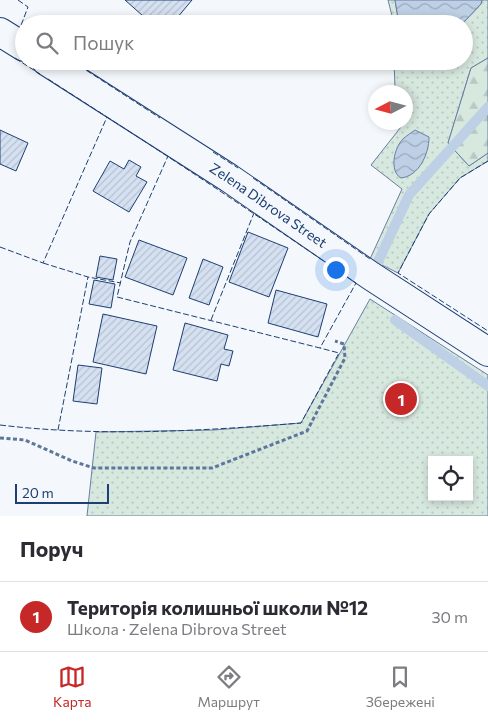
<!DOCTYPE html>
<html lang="uk">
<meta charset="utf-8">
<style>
body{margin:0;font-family:Commissioner,sans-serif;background:#f2f2f3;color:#2b2b33}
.controls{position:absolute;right:15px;bottom:15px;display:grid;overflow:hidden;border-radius:0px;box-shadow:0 2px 8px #0003}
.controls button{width:45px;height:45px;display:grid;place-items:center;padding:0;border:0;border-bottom:1px solid #e1e1e2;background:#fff;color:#2b2b33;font:25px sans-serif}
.compass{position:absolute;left:368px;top:85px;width:45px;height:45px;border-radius:50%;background:#fff;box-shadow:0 2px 8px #0003;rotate:264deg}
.scale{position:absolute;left:15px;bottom:12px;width:94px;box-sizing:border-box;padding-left:5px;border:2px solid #1d3f73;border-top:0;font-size:14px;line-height:18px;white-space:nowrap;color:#1d3f73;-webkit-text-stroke:4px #f4f7fb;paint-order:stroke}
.you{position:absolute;left:335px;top:269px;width:18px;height:18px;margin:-12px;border:4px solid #fff;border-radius:50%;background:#1a73e8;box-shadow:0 0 0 8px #1a73e833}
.badge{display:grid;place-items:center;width:32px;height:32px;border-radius:50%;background:#c62828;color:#fff;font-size:16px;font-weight:700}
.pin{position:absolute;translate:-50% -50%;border:2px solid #fff;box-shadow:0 1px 5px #0006}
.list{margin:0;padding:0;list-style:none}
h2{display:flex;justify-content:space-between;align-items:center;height:65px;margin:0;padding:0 20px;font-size:21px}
h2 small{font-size:16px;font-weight:400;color:#7c7c81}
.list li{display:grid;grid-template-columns:32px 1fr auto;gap:15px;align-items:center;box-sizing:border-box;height:70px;padding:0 20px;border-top:1px solid #e1e1e2}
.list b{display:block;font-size:19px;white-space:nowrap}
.list p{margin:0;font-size:16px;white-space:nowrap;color:#7c7c81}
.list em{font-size:16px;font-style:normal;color:#7c7c81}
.icon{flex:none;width:28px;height:28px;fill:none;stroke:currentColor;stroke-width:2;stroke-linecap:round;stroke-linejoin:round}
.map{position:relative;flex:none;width:488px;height:516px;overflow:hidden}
.search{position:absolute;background:#fff;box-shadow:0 2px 8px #0003;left:15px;right:15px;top:15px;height:55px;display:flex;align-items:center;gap:12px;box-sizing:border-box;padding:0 18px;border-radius:28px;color:#7c7c81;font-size:19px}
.sheet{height:135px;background:#fff}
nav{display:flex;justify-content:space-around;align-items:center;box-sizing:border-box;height:70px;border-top:1px solid #e1e1e2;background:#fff;font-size:14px;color:#7c7c81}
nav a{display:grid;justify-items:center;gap:2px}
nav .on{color:#c62828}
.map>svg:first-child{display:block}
</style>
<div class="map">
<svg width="488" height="516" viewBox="0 0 488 516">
<defs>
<pattern id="grass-dots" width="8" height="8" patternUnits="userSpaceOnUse" patternTransform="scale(1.25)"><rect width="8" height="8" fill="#d7e8df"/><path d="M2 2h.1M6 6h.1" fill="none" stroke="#b8c8c3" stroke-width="1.8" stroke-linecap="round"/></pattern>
<pattern id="forest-firs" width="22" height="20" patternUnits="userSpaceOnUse" patternTransform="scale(1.25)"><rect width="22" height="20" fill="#d7e8df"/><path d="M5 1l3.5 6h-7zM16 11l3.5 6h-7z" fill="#b8c8c3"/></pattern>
<pattern id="water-waves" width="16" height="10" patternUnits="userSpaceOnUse" patternTransform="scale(1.25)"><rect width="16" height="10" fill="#bed0e5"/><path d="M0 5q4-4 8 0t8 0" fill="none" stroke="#9aaabe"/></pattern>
<pattern id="building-hatch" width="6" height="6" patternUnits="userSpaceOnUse" patternTransform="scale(1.25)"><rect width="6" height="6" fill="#d5e0f0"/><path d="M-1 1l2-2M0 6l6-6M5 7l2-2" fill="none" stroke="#b6c1d1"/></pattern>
</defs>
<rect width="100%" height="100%" fill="#f4f7fb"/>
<path fill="url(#grass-dots)" stroke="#687fa3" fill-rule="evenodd" d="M388 0H395L399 24H394Z
M482 0H488V58L471 68 448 143 469 166 488 153V161L460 178 429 214 398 273 370 259 402 189 371 165 412 113 406 103V92H398L395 87 394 61H464V24H462L481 4Z
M370 299 488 375V516H87L96 432 214 430 301 423ZM432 460H469V497H432Z"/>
<path fill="url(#forest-firs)" stroke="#687fa3" d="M488 58V153L469 166 448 143 471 68Z"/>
<path fill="url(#water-waves)" stroke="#687fa3" d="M395 0H482L481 4 462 24H399Z
M415 130 429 137C429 154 419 176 401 178 389 171 394 148 403 139 406 136 411 133 415 130Z"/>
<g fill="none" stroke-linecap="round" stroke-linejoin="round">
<path stroke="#bed0e5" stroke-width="10" d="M377 264 409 195 488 107
M395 320 488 386"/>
</g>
<path fill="url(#building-hatch)" stroke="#1d3f73" d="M125 0H192L172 24H152Z
M0 130 28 143 16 171 0 164Z
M129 160 141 167 136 176 147 182 129 212 93 191 110 161 124 169Z
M248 232 288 248 269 297 229 282Z
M139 240 187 258 173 295 125 277Z
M100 256 117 259 113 280 96 277Z
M203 259 223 267 209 305 189 298Z
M94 280 115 284 111 308 89 304Z
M276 290 327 304 318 337 268 323Z
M103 314 157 326 146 374 93 362Z
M185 323 228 335 224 349 233 351 229 366 221 364 217 381 173 370Z
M78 365 102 368 97 404 73 401Z"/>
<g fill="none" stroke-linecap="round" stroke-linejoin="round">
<g stroke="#1d3f73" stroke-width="30">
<g id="minor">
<path d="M0 32 24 47"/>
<path id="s1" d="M46 61 229 178 371 276 488 352"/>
</g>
</g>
<path stroke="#5e769c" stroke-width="3" stroke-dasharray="4 2.5" stroke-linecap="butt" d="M0 438 25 440 72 461 94 468H212L307 431 345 358 344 344 335 341"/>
<use href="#minor" stroke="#f4f7fb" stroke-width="28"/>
<path stroke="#1d3f73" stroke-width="1" stroke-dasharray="6 2.5" stroke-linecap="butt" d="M18 0 28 7 20 28 24 30
M15 58 40 74
M72 61 160 118
M48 79 107 117
M213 152 238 168
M488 161 460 178 429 214 398 273 488 331
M253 178 370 259
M0 247 43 263 107 117C191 171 274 227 356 283L320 348 117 297 130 242 168 156
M43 263 88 277 121 283
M211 320 254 213
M0 425C100 437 201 431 301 423L339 353 320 348
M58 430 88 277"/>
</g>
<g text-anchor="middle" stroke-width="4" stroke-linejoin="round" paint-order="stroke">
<g font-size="14" fill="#1d3f73" stroke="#f4f7fb">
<text dy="5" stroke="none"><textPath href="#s1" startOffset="265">Zelena Dibrova Street</textPath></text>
</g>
</g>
</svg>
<div class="controls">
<button><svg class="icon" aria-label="locate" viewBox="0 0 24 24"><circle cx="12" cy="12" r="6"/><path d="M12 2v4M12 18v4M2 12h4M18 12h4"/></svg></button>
</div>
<svg class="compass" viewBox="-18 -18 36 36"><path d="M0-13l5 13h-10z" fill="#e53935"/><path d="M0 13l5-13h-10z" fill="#7c7c81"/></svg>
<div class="scale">20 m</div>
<div class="you"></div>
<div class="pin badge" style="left:401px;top:399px">1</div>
<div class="search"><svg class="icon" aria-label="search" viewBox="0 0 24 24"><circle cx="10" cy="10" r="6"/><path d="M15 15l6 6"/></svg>Пошук</div>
</div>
<section class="sheet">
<h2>Поруч<small></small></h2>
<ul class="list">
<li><span class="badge">1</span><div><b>Територія колишньої школи №12</b><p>Школа · Zelena Dibrova Street</p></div><em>30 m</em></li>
</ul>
</section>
<nav>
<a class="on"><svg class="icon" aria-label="map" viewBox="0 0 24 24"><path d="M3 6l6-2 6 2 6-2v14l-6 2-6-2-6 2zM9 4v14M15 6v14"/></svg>Карта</a>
<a><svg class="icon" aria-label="directions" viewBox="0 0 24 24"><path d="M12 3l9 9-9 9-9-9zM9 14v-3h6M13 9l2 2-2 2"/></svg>Маршрут</a>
<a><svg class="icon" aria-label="saved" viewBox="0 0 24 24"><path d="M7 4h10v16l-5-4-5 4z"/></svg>Збережені</a>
</nav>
